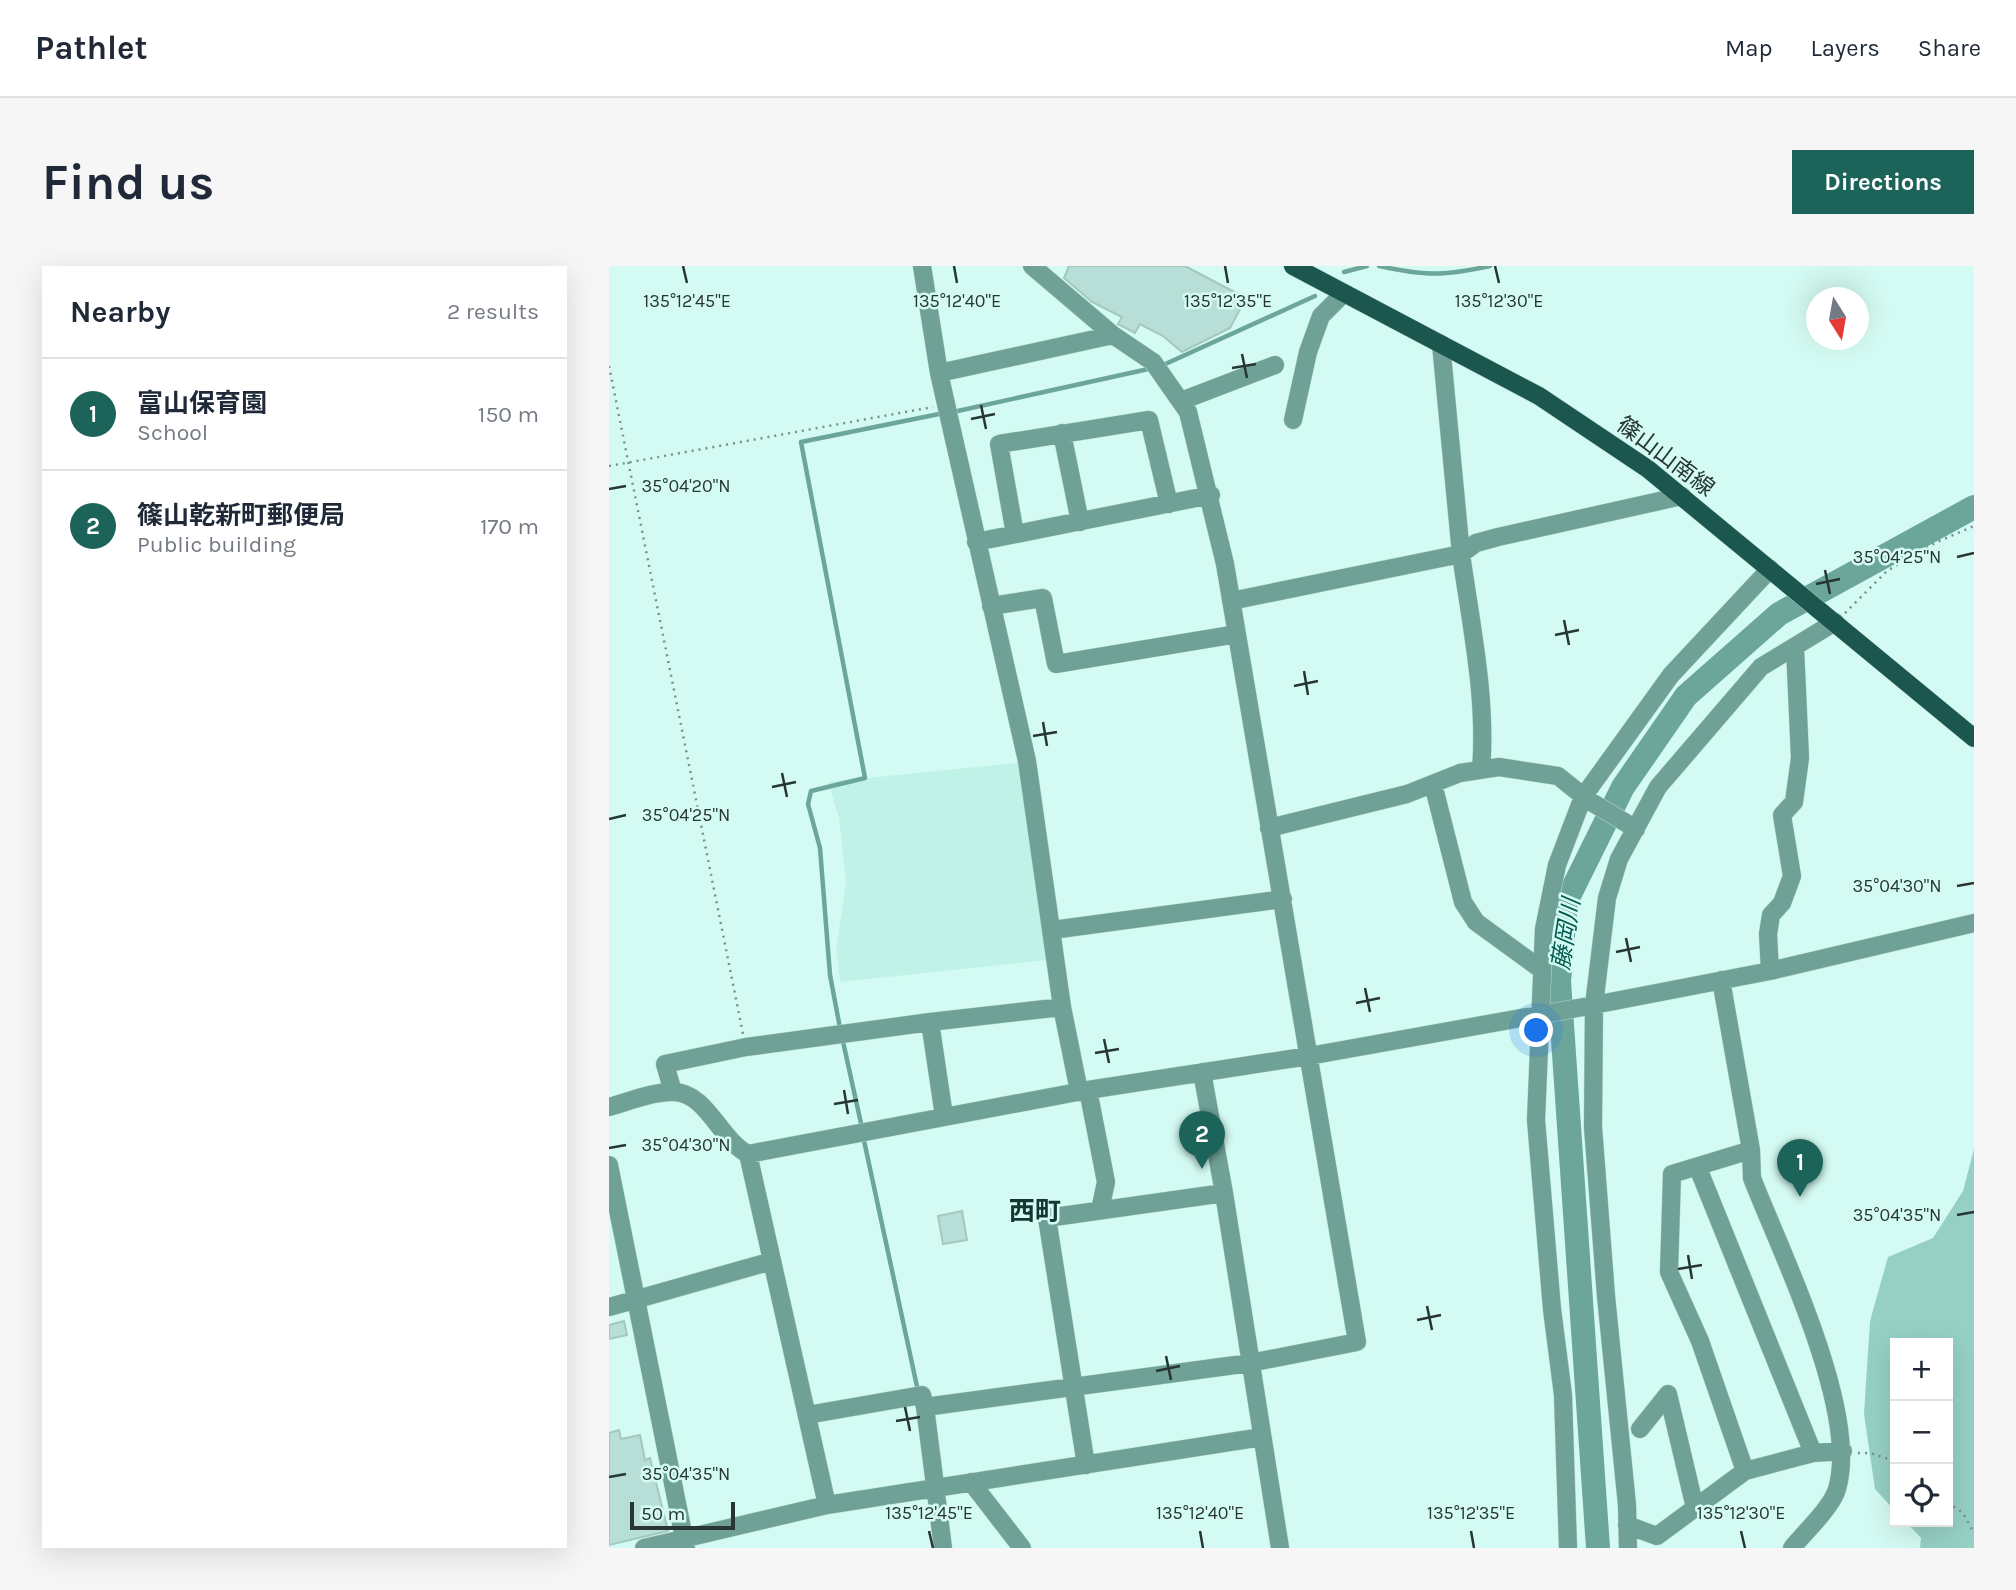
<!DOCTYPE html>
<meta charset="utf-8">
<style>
body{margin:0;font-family:Karla,"Noto Sans JP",sans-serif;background:#f6f6f7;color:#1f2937}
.controls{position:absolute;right:21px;bottom:21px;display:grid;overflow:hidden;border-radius:0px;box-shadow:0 7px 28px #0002}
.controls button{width:63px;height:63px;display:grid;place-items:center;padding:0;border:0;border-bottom:2px solid #e0e1e3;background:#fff;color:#1f2937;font:35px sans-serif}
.compass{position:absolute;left:1197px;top:21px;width:63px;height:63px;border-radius:50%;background:#fff;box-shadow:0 7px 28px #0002;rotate:169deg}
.scale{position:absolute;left:21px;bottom:18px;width:105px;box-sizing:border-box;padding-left:7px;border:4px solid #273633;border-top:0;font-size:19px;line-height:24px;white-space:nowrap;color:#273633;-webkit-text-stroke:5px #d4fbf3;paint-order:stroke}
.you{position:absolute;left:928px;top:765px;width:24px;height:24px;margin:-18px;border:5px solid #fff;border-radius:50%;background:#1a73e8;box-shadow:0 0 0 10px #1a73e833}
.badge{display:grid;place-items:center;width:46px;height:46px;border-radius:50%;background:#1c6459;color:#fff;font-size:23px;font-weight:700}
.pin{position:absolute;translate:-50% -58px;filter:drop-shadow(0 2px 4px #0008)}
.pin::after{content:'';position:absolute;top:37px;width:24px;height:21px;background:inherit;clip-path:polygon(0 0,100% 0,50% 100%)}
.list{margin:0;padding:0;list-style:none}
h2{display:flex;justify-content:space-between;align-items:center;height:91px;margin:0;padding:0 28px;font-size:30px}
h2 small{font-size:23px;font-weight:400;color:#747a83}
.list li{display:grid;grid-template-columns:46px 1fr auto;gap:21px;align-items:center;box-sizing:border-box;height:112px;padding:0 28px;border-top:2px solid #e0e1e3}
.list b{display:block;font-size:26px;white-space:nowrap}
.list p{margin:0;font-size:23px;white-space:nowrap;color:#747a83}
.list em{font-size:23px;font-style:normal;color:#747a83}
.icon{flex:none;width:38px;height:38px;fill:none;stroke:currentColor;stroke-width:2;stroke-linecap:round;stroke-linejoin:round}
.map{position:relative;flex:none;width:1365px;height:1282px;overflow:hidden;border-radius:0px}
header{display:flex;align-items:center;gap:42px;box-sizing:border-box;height:98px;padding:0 35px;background:#fff;border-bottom:2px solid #e0e1e3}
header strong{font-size:33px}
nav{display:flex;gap:38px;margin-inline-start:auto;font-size:24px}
.intro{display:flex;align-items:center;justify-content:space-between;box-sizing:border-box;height:168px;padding:0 42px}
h1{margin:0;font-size:49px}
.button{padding:18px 32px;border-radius:0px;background:#1c6459;color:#fff;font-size:24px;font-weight:700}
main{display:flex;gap:42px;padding:0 42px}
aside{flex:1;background:#fff;border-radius:0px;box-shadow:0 7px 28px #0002}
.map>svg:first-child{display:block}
</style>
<header>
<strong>Pathlet</strong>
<nav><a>Map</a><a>Layers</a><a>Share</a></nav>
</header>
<div class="intro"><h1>Find us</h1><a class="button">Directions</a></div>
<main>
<aside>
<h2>Nearby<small>2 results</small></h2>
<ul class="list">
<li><span class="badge">1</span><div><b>富山保育園</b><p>School</p></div><em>150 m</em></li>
<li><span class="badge">2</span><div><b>篠山乾新町郵便局</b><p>Public building</p></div><em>170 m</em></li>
</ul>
</aside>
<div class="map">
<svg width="1365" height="1282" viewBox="0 0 1365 1282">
<rect width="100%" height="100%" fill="#d4fbf3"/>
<path fill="#c1f2e8" d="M416 496 448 693 231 716 227 683 237 616 230 552 219 516Z"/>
<path fill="#96d0c5" d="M1365 883V1282H1311L1312 1272 1297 1256H1339V1077H1286V1245L1266 1223 1255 1148 1261 1055 1279 991 1324 972 1354 925Z"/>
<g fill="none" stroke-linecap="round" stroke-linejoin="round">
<path stroke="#6ca69b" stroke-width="4.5" d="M770 0C816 10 835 10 881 0
M735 6 758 0
M552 100 706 30
M344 146 544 102
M231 762 221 709 211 582 199 538 202 525 256 512 192 176 335 147
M233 771 253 862
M254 870 309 1125"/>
<path stroke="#6ca69b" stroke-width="24" d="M989 1282 950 715 957 636 1014 521 1077 430 1170 348 1365 241"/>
</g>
<path fill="#b8dfd7" stroke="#a2c8c0" stroke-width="2" d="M460 0H576L637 32 621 62 573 86 554 70 531 58 526 67 509 58 513 51 483 36 455 12Z
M353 945 358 974 334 978 329 950Z
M15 1055 18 1069 0 1073V1059Z
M10 1164 12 1173 31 1169 36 1194 41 1192 59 1265 0 1279V1167Z"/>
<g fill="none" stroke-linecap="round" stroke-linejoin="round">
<g stroke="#b5d8d0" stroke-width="19">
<path id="minor" d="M313 0 330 107 418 495 453 741 470 825
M330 107 504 69
M572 135 666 99
M684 154 699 86 712 50 735 27
M453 167 471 256
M406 268 390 178 540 154 560 238
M367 276 602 229
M622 335 852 288 832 78
M382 340 434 332 447 398 628 368
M872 504C878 433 862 359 852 288L867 277 889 271 1073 230
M824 518 854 636 867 656 933 704
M660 562 798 528 851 507 890 501 949 510 979 534 1027 563
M443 664 674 633
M1161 705 1159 668 1162 649 1173 637 1183 610 1173 549 1185 536 1191 492 1186 381
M1112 714 1142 884 1143 912C1172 987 1251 1146 1228 1223 1223 1241 1195 1267 1183 1282
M321 756 453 741
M593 806 615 927 671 1282
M479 824 497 916 491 944
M64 826 56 798 137 781 321 756 335 850
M0 841C19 836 45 825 65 826 98 827 111 874 139 888L479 824 700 790 985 739 1161 705 1365 657
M139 888 218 1239
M0 899 77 1282
M1089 902 1204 1187
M0 1041 163 995
M316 1141 334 1282
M198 1149 313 1129 316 1141 641 1097 748 1076 616 298 579 146 544 96 504 69 423 0
M1031 1163 1059 1128 1086 1242
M477 1199 438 952 615 927
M1136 1205 1204 1187 1234 1185
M362 1216 413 1282
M1018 1259 1048 1270 1136 1205 1091 1075 1060 1006 1063 908 1142 884
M35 1282 218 1239 653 1171
M959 1282 954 1129 943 1043 927 854 935 663 948 599 974 531 1062 409 1161 303
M1019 1282 1018 1239 997 1030 984 861 985 739 998 632 1010 593 1049 521 1152 401 1226 356"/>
</g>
<g stroke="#b5d8d0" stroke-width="19">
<path id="major" d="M684 0 930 130 1039 203 1365 472"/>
</g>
<path stroke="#77918c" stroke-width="2.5" stroke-dasharray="2 5" stroke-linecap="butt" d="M0 100 134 768
M0 200 324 141
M1236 347 1278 305 1328 276 1365 260
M1249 1187H1261L1286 1195
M1339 1236 1354 1247 1365 1267"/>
<use href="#minor" stroke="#6fa197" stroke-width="18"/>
<use href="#major" stroke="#1b574e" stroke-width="18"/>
</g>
<path fill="none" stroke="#273633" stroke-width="2.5" d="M74 0 78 17M345 0 348 17M616 0 619 17M886 0 890 17M633 88 638 112M623 102 647 98M372 139 377 163M362 153 386 148M0 223 17 220M1348 291 1365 287M1216 304 1221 328M1207 318 1231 313M955 354 960 379M946 369 970 364M695 405 699 429M685 420 709 415M434 456 438 480M424 470 448 466M173 507 178 531M163 521 187 516M0 553 17 549M1348 620 1365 617M1017 672 1022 696M1007 686 1031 681M756 722 761 746M747 737 771 732M495 773 500 797M486 787 510 783M235 824 239 848M225 838 249 834M0 882 17 879M1348 949 1365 946M1079 989 1083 1013M1069 1003 1093 999M818 1040 823 1064M808 1054 832 1049M557 1090 562 1114M547 1105 571 1100M296 1141 301 1165M287 1155 311 1151M0 1211 17 1208M320 1265 324 1282M591 1265 594 1282M862 1265 865 1282M1132 1265 1136 1282"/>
<g text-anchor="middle" stroke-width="5" stroke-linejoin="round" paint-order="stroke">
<g font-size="23" fill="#273633" stroke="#d4fbf3">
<text transform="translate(1057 190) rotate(37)" y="8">篠山山南線</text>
</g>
<g font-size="24" font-style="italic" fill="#02594e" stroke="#d4fbf3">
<text transform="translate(957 668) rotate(-81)" y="8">藤岡川</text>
</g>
<g font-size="26" font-weight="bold" fill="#133731" stroke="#d4fbf3">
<text x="426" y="954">西町</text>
</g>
</g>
<g font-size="18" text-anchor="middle" fill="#273633" stroke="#d4fbf3" stroke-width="5" stroke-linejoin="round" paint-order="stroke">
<text x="78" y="41">135°12'45"E</text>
<text x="348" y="41">135°12'40"E</text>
<text x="619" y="41">135°12'35"E</text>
<text x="890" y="41">135°12'30"E</text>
<text x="77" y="226">35°04'20"N</text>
<text x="1288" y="297">35°04'25"N</text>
<text x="77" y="555">35°04'25"N</text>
<text x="1288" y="626">35°04'30"N</text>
<text x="77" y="885">35°04'30"N</text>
<text x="1288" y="955">35°04'35"N</text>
<text x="77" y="1214">35°04'35"N</text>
<text x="320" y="1253">135°12'45"E</text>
<text x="591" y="1253">135°12'40"E</text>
<text x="862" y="1253">135°12'35"E</text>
<text x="1132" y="1253">135°12'30"E</text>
</g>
</svg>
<div class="controls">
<button>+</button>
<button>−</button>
<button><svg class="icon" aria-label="locate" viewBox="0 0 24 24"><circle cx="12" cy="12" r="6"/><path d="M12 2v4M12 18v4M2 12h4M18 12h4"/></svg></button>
</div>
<svg class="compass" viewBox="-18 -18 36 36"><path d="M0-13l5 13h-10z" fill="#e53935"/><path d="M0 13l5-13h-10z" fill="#747a83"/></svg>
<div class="scale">50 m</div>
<div class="you"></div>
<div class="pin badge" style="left:1191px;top:931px">1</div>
<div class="pin badge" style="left:593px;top:903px">2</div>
</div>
</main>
